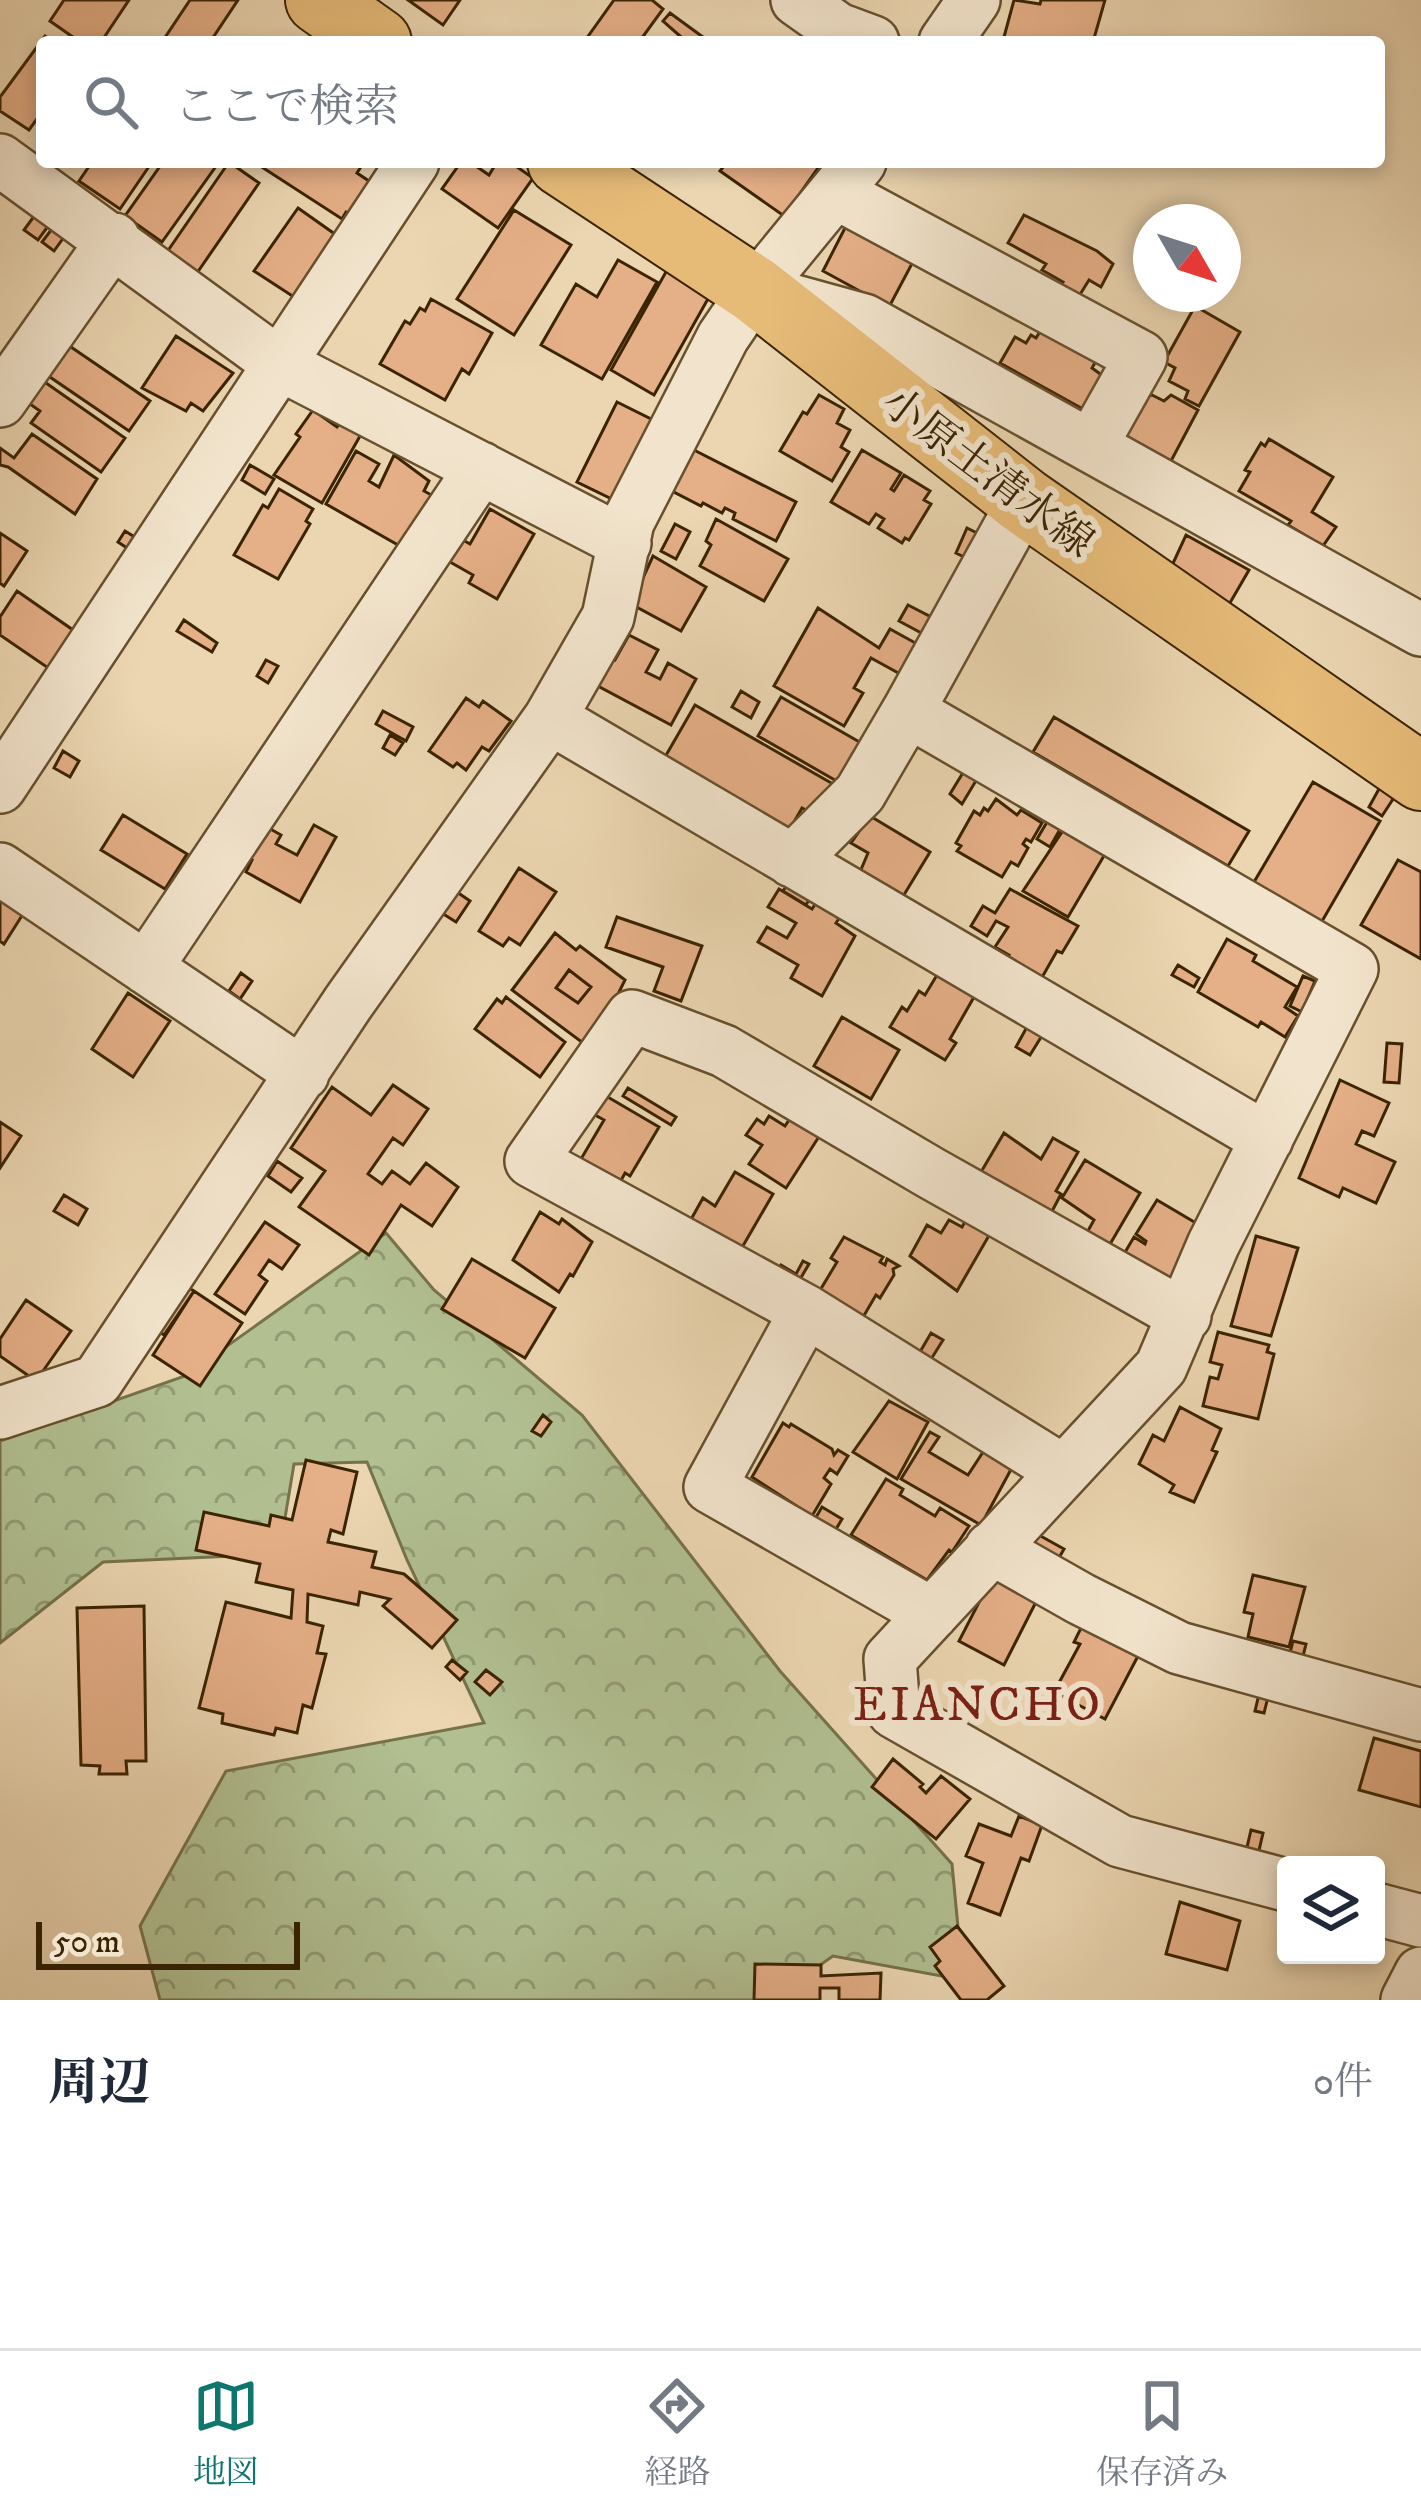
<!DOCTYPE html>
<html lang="ja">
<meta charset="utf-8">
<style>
body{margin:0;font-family:"IM FELL DW Pica","Noto Serif JP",serif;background:#f6f6f7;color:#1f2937}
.controls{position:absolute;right:36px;bottom:36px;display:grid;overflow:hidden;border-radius:12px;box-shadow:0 6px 18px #0003}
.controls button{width:108px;height:108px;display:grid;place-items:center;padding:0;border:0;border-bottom:3px solid #e0e1e3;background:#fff;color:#1f2937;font:60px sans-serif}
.compass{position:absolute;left:1133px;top:204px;width:108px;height:108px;border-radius:50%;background:#fff;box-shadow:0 6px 18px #0003;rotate:129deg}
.scale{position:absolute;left:36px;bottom:30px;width:264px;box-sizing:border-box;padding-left:12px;border:6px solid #3b2402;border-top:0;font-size:33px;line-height:42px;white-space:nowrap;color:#3b2402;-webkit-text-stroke:9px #f2e4cc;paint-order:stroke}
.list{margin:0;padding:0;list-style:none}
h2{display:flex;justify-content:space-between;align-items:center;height:156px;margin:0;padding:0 48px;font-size:51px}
h2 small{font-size:39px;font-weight:400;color:#747a83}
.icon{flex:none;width:66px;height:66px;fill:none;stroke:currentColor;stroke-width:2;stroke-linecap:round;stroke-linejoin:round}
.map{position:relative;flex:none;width:1421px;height:2000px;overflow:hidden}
.search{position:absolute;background:#fff;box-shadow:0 6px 18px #0003;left:36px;right:36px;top:36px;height:132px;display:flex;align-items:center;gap:30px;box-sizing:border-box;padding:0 42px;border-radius:12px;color:#747a83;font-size:45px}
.sheet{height:348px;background:#fff}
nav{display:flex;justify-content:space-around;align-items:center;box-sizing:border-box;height:168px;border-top:3px solid #e0e1e3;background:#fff;font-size:33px;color:#747a83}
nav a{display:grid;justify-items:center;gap:6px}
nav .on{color:#0f766e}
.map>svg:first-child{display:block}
</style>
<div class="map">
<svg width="1421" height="2000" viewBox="0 0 1421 2000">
<defs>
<pattern id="forest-crowns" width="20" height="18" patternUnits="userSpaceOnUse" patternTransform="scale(3)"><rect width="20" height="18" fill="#b1bf91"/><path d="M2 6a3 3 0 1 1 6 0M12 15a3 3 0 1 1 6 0" fill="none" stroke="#919b74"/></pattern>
</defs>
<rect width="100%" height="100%" fill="#ebd6b1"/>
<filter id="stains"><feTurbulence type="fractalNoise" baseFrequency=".00167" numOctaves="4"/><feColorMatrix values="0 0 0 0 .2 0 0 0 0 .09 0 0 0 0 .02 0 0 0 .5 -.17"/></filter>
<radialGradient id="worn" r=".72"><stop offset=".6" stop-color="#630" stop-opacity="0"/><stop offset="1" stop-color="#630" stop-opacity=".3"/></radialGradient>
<path fill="url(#forest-crowns)" stroke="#76724a" stroke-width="3" d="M386 1233 434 1290 582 1415 780 1671 952 1864 963 1980 833 1956 770 2000H160L140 1926 226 1771 484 1723 407 1560 367 1462 294 1464 279 1554 103 1562 0 1643V1441L185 1376Z"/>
<path fill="#e5af87" stroke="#3b2402" stroke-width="3" d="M64 0H129L101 42H80L50 21Z
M190 0H238L210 42H162Z
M408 0H460L443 25Z
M614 0H652L663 9 639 42H584Z
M1014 0 1040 4 1041 0H1105L1093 42H1021L1004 37Z
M670 13 707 40 705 42H687L680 36 663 21Z
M45 36 54 42H42V112L29 130 0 111V97Z
M92 162H152L120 209 79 181Z
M163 162H219L162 242 125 216Z
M229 162 259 183 197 273 167 252Z
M254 162H364L357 173 375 185 354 217 346 212 342 219Z
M461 162H470L489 175 497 162H510L533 178 498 228 442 189Z
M727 162H816L820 165 784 216 720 171Z
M40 208 54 218 38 240 24 230Z
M298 208 339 237 297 299 254 271Z
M514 210 571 245 514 335 457 299Z
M1024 215 1097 251 1113 264 1101 287 1089 280 1076 301 1058 290 1063 282 1042 270 1046 264 1008 243Z
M58 221 69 230 54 251 42 242Z
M853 227 915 258 889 307 823 271 845 228Z
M618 260 657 282 602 379 541 345 576 284 597 297Z
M667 270 709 297 654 395 611 370Z
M431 299 492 333 469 374 462 369 445 400 380 364 405 321 410 324 420 308 425 311Z
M1195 306 1240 332 1199 406 1185 399 1188 391 1169 381 1175 368 1164 362Z
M1041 330 1096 361 1092 368 1103 376 1083 409 1000 363 1015 337 1026 343 1031 335 1036 338Z
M176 336 233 373 203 411 191 403 186 411 142 388Z
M68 345 150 401 129 431 47 375Z
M36 376 125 438 101 472 31 423 40 411 20 397Z
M819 395 844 409 837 423 850 430 841 447 849 452 832 481 780 451 803 412 807 414Z
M1152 395 1164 401 1171 395 1198 410 1171 461 1116 431 1145 396Z
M617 402 657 422 618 502 577 482Z
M313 410 337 427 344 418 364 429 322 503 274 475 300 437 296 434Z
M32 434 97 479 75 514 8 467 0 465V448L14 458Z
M1269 439 1333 477 1312 512 1336 527 1323 546 1288 525 1291 521 1239 491 1250 472 1245 470 1261 443 1265 446Z
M690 448 796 502 776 541 733 519 735 513 725 508 722 513 703 503 701 506 670 490Z
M862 450 901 473 891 489 894 491 904 475 930 491 924 500 931 504 909 540 905 538 902 543 878 528 884 519 876 514 869 524 831 502Z
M356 451 379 464 369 481 379 487 394 455 429 481 424 491 435 497 405 549 326 504Z
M250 465 274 479 265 494 242 480Z
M279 489 313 509 306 521 310 524 278 579 234 555 263 505 268 508Z
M490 509 534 534 497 599 469 583 473 575 443 558 456 536 470 544Z
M716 519 788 559 764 601 700 566 711 545 706 541Z
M675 524 690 532 676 559 661 551Z
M967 528 977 533 966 558 956 553Z
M125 531 141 541 133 552 118 542Z
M0 533 27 551 4 586 0 583Z
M1186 535 1249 570 1227 608 1169 572Z
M653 556 706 587 681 631 631 604Z
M17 591 73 630 62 646 68 650 54 672 0 635V617Z
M908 605 933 618 925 635 899 621Z
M818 608 879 648 890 629 919 645 902 675 871 658 854 688 863 693 844 726 774 686Z
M184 620 217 643 212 652 177 631Z
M629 635 658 650 646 672 660 679 668 663 696 679 671 725 596 685 607 655 615 660Z
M266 660 278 666 268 683 257 676Z
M741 691 759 702 751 718 732 707Z
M781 697 863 744 840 783 758 736Z
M466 698 479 707 483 701 511 721 489 751 482 747 466 770 457 763 453 767 429 751Z
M695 705 833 784 815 815 802 808 790 829 665 757Z
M383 711 413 727 406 741 376 724Z
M1054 717 1249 831 1228 866 1033 752Z
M390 735 403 743 395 755 383 748Z
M63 751 79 761 70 777 54 768Z
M964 771 977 779 962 804 950 794Z
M1313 782 1380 821 1321 923 1254 882Z
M1380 787 1395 796 1382 816 1369 807Z
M996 799 1017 815 1021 810 1042 823 1031 842 1026 839 1023 844 1028 848 1018 866 1011 862 1002 877 957 851 961 846 956 843 974 811 980 815 984 808 988 811Z
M123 815 187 854 165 889 101 850Z
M870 816 930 852 899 903 857 879 868 853 851 843Z
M1050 817 1063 824 1050 847 1037 839Z
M258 822 281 835 276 844 297 855 314 825 336 837 300 902 246 872 252 860 248 858Z
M1064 829 1105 854 1068 917 1023 891Z
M1398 860 1421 872V959L1361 925Z
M519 868 556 892 520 945 509 938 503 946 479 931Z
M788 884 811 896 806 905 783 891Z
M451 888 470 901 456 922 437 910Z
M779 889 812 909 816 903 840 917 836 923 855 936 822 996 791 978 798 965 758 942 767 927 787 938 796 923 768 907Z
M1010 889 1078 926 1062 953 1057 951 1036 988 1002 968 1009 955 995 947 1008 927 996 921 987 936 971 926 983 906 995 913Z
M0 899 23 914 4 944 0 941Z
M617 917 702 946 681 1001 654 991 663 967 606 947Z
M555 933 576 950 580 946 625 980 618 994 622 997 587 1046 512 990Z
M1227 939 1256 955 1253 961 1297 987 1285 1007 1298 1016 1285 1037 1261 1022 1258 1027 1198 992Z
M1178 965 1199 978 1194 987 1172 975Z
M569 970 591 987 578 1003 556 988Z
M241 973 252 981 240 999 229 991Z
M937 975 974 997 950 1039 956 1043 945 1060 890 1027 902 1007 907 1011 919 991 925 995Z
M1303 976 1315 981 1302 1012 1290 1006Z
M128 993 170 1021 133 1077 92 1049Z
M506 997 565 1042 540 1077 475 1029 497 999 502 1003Z
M842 1017 899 1050 871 1099 814 1066Z
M1028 1025 1043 1034 1030 1055 1016 1047Z
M1387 1043 1402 1044 1399 1083 1384 1082Z
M1340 1080 1389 1103 1374 1136 1362 1131 1356 1144 1395 1162 1376 1203 1343 1188 1339 1197 1299 1178Z
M393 1085 428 1109 403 1145 393 1138 368 1174 382 1184 392 1171 410 1184 426 1163 458 1187 432 1226 401 1205 369 1255 299 1207 325 1171 291 1148 332 1087 371 1115Z
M628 1088 676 1117 671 1125 623 1096Z
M606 1096 659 1127 630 1176 625 1173 619 1184 578 1164 604 1120 595 1115Z
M769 1116 785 1126 791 1117 820 1135 786 1188 749 1164 762 1145 746 1135 757 1119 764 1124Z
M0 1122 21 1136 0 1168Z
M1004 1133 1041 1159 1053 1138 1078 1152 1056 1191 1061 1194 1049 1217 981 1172Z
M1085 1160 1140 1193 1106 1251 1084 1238 1094 1220 1062 1198Z
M277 1161 302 1178 291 1192 268 1176Z
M735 1172 773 1194 740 1251 689 1223 703 1198 715 1206Z
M64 1195 87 1209 78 1225 54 1211Z
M1157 1200 1201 1226 1168 1282 1121 1259 1134 1237 1145 1244 1146 1241 1136 1234Z
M540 1212 559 1224 562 1219 592 1242 573 1276 570 1274 559 1292 513 1260Z
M967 1218 991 1232 957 1291 910 1256 927 1225 941 1233 949 1220 962 1227Z
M265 1222 299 1245 282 1269 269 1260 259 1275 267 1281 245 1314 215 1294Z
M1256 1236 1298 1248 1271 1336 1231 1326Z
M844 1237 883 1257 880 1262 885 1265 887 1259 899 1266 893 1269 894 1275 880 1298 876 1295 859 1324 819 1292 837 1262 831 1258Z
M472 1259 555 1308 525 1358 442 1309Z
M803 1261 809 1264 793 1291 773 1279 781 1265 796 1274Z
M189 1288 194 1291 164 1335 158 1331Z
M194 1291 242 1323 200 1386 153 1355Z
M26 1300 71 1331 36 1381 0 1356V1339Z
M1218 1332 1269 1345 1267 1352 1274 1354 1258 1419 1203 1406 1210 1377 1218 1379 1222 1365 1210 1362Z
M931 1333 943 1340 928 1364 917 1357Z
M889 1401 928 1422 897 1479 853 1452Z
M1180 1407 1221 1429 1212 1450 1217 1452 1194 1502 1170 1492 1174 1485 1139 1464 1153 1435 1164 1441Z
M543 1415 551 1422 541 1436 532 1431Z
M783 1423 789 1427 791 1424 832 1449 834 1455 838 1450 848 1456 837 1474 830 1469 824 1478 831 1484 812 1516 752 1477Z
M930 1432 939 1437 929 1452 968 1475 987 1446 1015 1462 981 1525 901 1479Z
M306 1460 357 1472 343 1534 331 1530 328 1542 376 1552 372 1567 404 1574 457 1620 432 1648 383 1606 390 1599 360 1592 358 1605 308 1594 307 1622 323 1626 317 1653 326 1654 312 1708 303 1705 297 1733 276 1728 274 1735 222 1723 223 1714 199 1708 226 1602 291 1618 293 1590 256 1582 260 1564 196 1550 204 1512 269 1526 271 1515 292 1520Z
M886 1479 903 1489 900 1495 935 1516 940 1508 969 1526 952 1552 949 1550 927 1580 851 1535Z
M886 1479 903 1489 900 1495 935 1516 940 1508 969 1526 952 1552 949 1550 927 1580 851 1535Z
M822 1507 842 1519 832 1536 812 1524Z
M1037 1534 1064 1549 1056 1563 1029 1548Z
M1253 1575 1305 1587 1289 1647 1248 1637 1253 1614 1244 1612Z
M991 1579 1038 1598 1004 1665 959 1641Z
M144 1606 146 1761H126L127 1774H99L100 1766 81 1765 77 1608Z
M1083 1624 1139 1654 1105 1719 1054 1692 1080 1644 1074 1642Z
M1293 1641 1306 1644 1301 1664 1288 1661Z
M452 1660 467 1672 460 1680 446 1667Z
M486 1670 502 1682 490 1695 475 1682Z
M1260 1690 1269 1693 1264 1713 1255 1711Z
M1374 1738 1421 1751V1807L1359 1790Z
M893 1759 923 1784 920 1787 926 1793 941 1776 970 1799 936 1839 872 1787Z
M1019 1816 1042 1825 1029 1861 1021 1858 1000 1915 968 1903 983 1863 966 1856 979 1824 1011 1836Z
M1251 1830 1263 1833 1257 1859 1245 1856Z
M1180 1902 1240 1921 1227 1970 1166 1954Z
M957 1926 1004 1986 987 2000H961L935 1966 940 1961 930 1947Z
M755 1964 821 1965V1976L881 1973 880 2000H839V1988H820V2000H754Z"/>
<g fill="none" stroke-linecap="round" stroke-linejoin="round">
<g stroke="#67502e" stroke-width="56">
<path id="minor" d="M797 0 838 29 873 42
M945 42 974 0
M0 160 281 365 625 543
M838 194 1141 357 1091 446
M773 295 864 320 1421 630
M0 401 114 239
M1024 501 908 711 1352 969 1213 1245 1161 1367 890 1659 894 1712 1120 1841 1286 1885
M550 718 1267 1139
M0 787 413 162
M792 861 860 793 908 711
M0 869 303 1074
M146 968 481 468
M806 1311 710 1487 932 1614
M0 1413 97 1381 348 1003 550 718 608 617 628 522 723 337 755 290 860 162
M1063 1471 806 1311 531 1161 632 1016 724 1051 931 1173 1185 1316
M991 1548 1081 1599 1179 1648 1421 1715
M1376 1909 1421 1921
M1407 2000 1421 1973"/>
</g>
<g stroke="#3b2402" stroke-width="70">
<path id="major" d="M319 0 378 42
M561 162 755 290 1024 501 1421 777"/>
</g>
<use href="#minor" stroke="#f2e4cc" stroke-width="51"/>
<use href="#major" stroke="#e6bb78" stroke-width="66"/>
</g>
<g text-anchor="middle" stroke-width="12" stroke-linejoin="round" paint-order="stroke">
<g font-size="42" fill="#3b2402" stroke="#f2e4cc">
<text transform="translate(989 471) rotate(37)" y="15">小原土清水線</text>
</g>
<g font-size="48" letter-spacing="3" fill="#7a1f14" stroke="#f2e4cc">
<text x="978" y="1720">EIANCHO</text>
</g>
</g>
<rect width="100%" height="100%" filter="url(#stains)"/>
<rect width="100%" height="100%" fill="url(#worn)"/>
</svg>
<div class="controls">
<button><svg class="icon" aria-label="layers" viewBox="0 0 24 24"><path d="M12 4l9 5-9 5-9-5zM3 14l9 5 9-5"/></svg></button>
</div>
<svg class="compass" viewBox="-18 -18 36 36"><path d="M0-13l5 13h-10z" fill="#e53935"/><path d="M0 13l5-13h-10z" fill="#747a83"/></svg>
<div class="scale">50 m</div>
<div class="search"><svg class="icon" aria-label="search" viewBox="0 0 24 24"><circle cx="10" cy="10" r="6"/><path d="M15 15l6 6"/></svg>ここで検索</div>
</div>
<section class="sheet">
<h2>周辺<small>0件</small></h2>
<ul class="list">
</ul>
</section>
<nav>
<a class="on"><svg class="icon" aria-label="map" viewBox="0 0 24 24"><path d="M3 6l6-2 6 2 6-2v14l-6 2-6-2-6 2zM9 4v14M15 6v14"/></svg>地図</a>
<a><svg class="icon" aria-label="directions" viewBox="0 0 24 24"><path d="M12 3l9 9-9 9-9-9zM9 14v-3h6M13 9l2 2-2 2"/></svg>経路</a>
<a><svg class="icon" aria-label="saved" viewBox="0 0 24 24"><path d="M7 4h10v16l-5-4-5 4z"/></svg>保存済み</a>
</nav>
